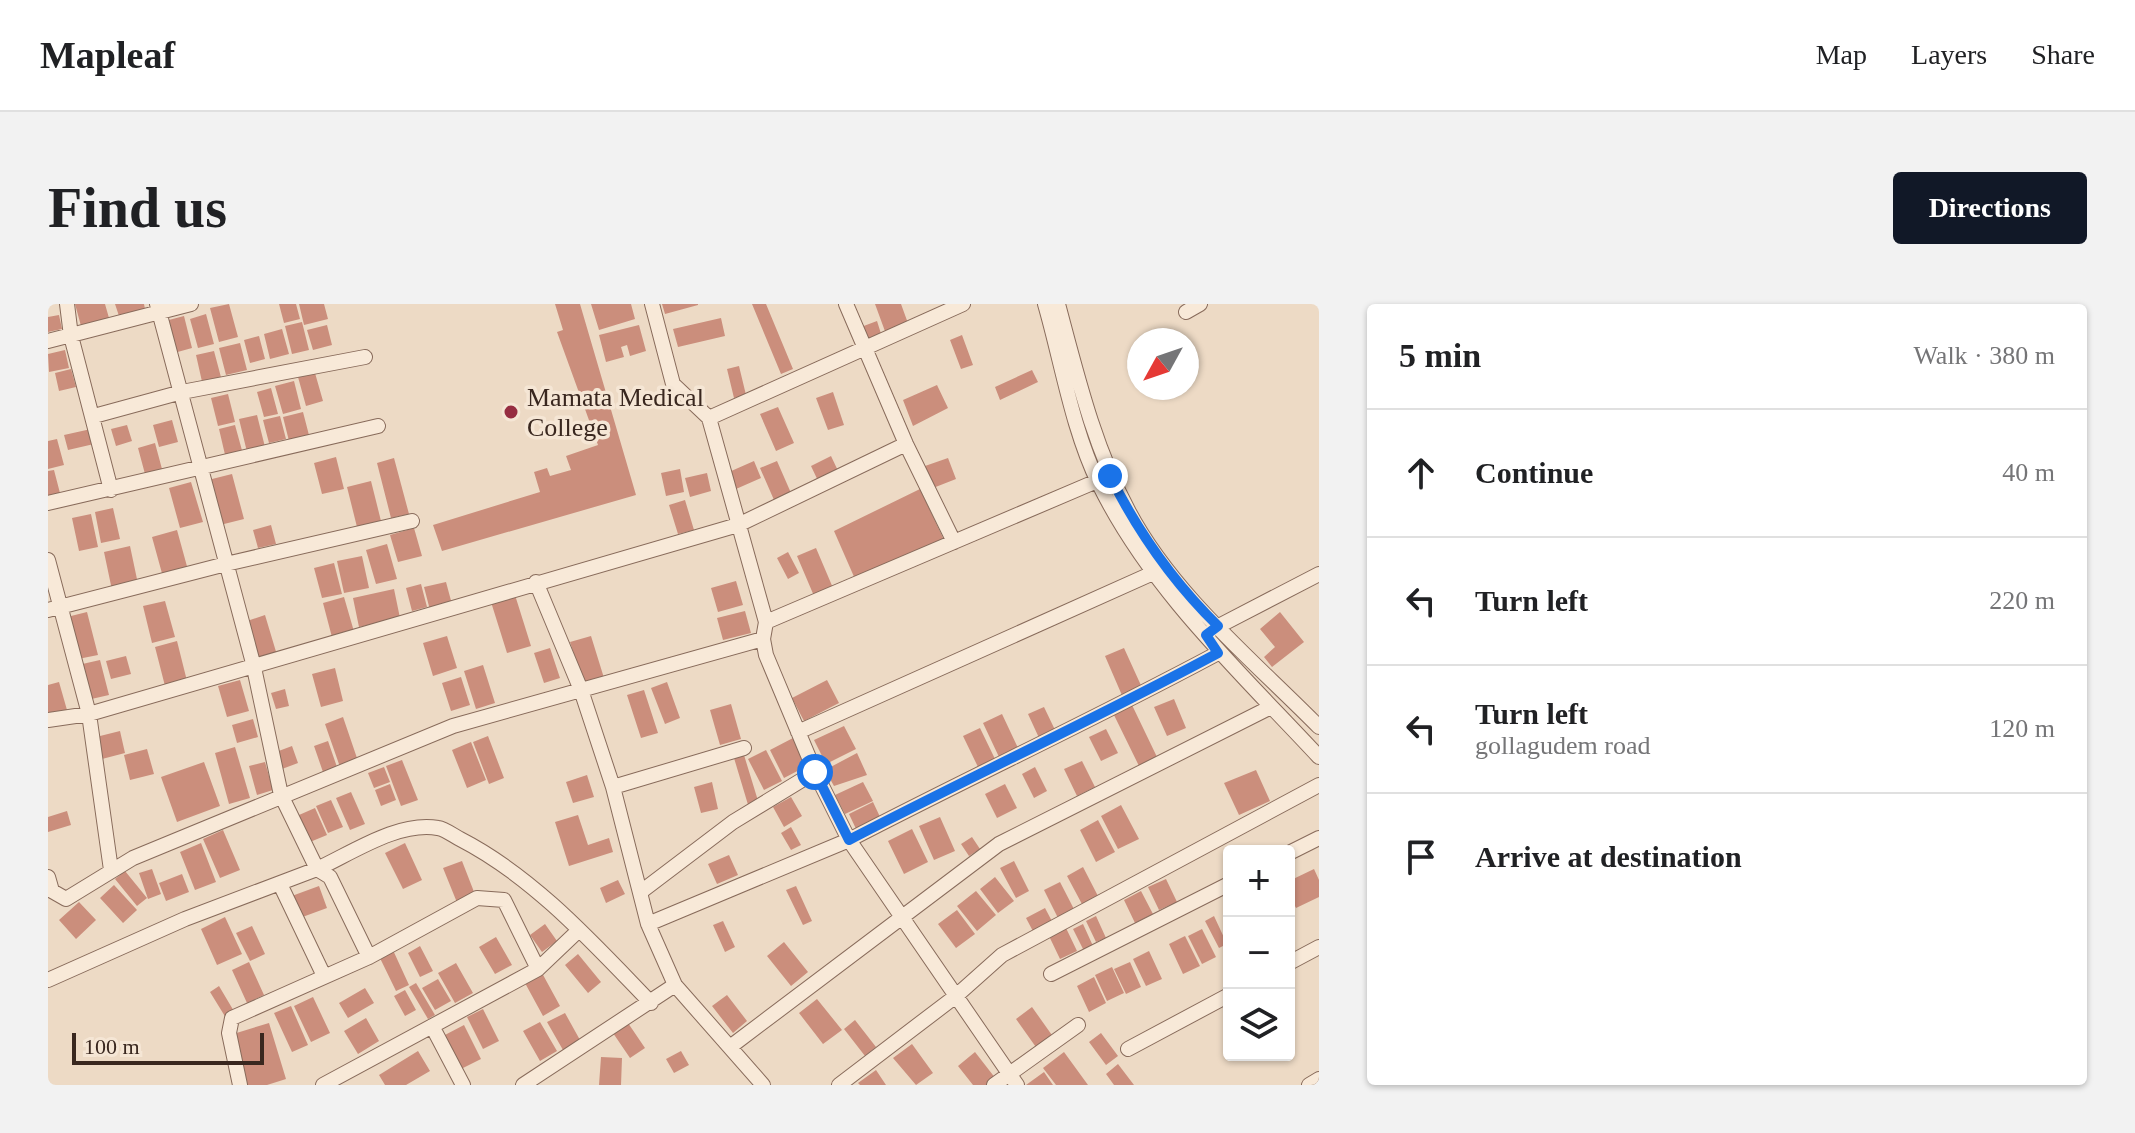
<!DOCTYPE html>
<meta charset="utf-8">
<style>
body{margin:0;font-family:"Times New Roman",serif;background:#f2f2f2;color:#202124}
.controls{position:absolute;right:24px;bottom:24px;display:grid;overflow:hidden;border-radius:8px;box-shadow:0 2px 6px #0004}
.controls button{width:72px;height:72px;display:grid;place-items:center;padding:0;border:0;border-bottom:2px solid #e0e0e0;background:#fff;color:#202124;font:40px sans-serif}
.compass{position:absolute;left:1079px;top:24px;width:72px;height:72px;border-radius:50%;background:#fff;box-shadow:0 2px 6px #0004;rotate:230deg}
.scale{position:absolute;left:24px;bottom:20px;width:192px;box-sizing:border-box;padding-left:8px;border:4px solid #39271f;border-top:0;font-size:22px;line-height:28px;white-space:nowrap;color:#39271f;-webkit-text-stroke:6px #f5e6d5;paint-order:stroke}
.stop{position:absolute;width:24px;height:24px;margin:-18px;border:6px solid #1a73e8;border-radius:50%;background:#fff}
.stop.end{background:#1a73e8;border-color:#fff;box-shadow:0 2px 8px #0008}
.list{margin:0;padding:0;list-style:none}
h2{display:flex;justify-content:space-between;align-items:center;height:104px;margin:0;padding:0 32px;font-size:34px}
h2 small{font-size:26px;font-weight:400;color:#757577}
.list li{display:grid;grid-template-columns:52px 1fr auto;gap:24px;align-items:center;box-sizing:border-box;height:128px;padding:0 32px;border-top:2px solid #e0e0e0}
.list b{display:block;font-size:30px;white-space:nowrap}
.list p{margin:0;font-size:26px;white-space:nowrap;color:#757577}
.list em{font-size:26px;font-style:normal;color:#757577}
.icon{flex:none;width:44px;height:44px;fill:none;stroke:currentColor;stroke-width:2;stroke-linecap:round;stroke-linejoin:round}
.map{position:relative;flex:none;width:1271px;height:781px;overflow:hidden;border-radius:8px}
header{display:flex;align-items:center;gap:48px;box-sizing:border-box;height:112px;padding:0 40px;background:#fff;border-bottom:2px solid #e0e0e0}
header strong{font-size:38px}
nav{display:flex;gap:44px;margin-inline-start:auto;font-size:28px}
.intro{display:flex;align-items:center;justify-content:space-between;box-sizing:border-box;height:192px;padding:0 48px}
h1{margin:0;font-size:56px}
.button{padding:20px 36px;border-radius:8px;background:#111827;color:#fff;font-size:28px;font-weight:700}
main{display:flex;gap:48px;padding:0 48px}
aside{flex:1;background:#fff;border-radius:8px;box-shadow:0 2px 6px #0004}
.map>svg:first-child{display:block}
</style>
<header>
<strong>Mapleaf</strong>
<nav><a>Map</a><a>Layers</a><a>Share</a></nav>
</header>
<div class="intro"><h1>Find us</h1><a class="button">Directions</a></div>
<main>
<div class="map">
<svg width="1271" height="781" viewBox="0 0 1271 781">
<rect width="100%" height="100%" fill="#eddac5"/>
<path fill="#cb8e7c" d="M27 0H57L61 14 33 22Z
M67 0H96L97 5 71 12Z
M181 0 190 33 171 38 162 4Z
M231 0H248L252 15 236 19Z
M251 0H276L280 15 256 21Z
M507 0H532L588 191 394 247 385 221 492 188 486 168 499 164 502 172 523 166 518 152 550 141 509 28 515 26Z
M543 0H583L587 15 551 26Z
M614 0H650V1L617 10Z
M704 0H718L745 65 733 70Z
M827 0H853L861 22 838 30Z
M158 10 166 40 150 44 142 15Z
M11 11 14 25 0 28V13Z
M136 12 144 44 126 49 117 17Z
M673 14 677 32 630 43 625 25Z
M829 17 835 36 820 41 813 23Z
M254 18 261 46 244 50 237 22Z
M279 21 284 41 265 46 259 26Z
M591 21 598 47 582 52 579 41 573 43 576 53 558 58 551 31Z
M234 25 241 50 222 55 216 30Z
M914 31 925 61 913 65 902 36Z
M211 32 217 55 202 59 196 36Z
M192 39 199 66 178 71 171 44Z
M17 46 21 64 1 68 0 50Z
M166 47 174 77 155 82 148 51Z
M691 62 698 91 686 94 679 65Z
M23 65 28 83 11 87 7 69Z
M984 66 990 78 952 96 947 83Z
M267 69 275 97 258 102 250 73Z
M246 77 253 105 235 110 227 82Z
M889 81 900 104 865 122 855 96Z
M223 84 230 110 216 113 209 88Z
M785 88 796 121 780 126 768 94Z
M180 90 187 118 170 122 163 94Z
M730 103 746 139 728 147 712 110Z
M255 108 262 135 242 141 235 113Z
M209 111 217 143 199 148 191 115Z
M232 112 238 135 221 139 215 116Z
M124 116 130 138 111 143 105 121Z
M79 121 84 137 68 142 63 125Z
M187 121 195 150 178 155 171 125Z
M43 125 46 140 20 146 16 131Z
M9 135 16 161 0 165V137Z
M107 139 114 165 97 170 90 144Z
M783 152 792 171 772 181 763 162Z
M288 153 296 185 274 190 266 159Z
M346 154 361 210 343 214 329 159Z
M900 154 908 175 885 184 877 162Z
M706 157 713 174 688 185 681 168Z
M729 157 743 189 726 196 712 164Z
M632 165 636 188 618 192 613 169Z
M6 166 13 193 0 196V167Z
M659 169 663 187 642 193 637 174Z
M184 170 196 215 172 221 160 176Z
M323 177 333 217 309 223 299 183Z
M143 178 155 218 132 224 121 184Z
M872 185 896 236 807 275 786 227Z
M637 196 646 226 630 230 621 201Z
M65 204 72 235 53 239 47 208Z
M43 210 50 243 31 247 24 214Z
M223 221 228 240 210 244 205 226Z
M366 224 374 252 350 258 342 231Z
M129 226 140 266 115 273 104 233Z
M339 240 349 275 328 280 318 246Z
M82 242 90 280 64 286 56 248Z
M768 244 785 284 766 292 749 252Z
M740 248 751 269 740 275 729 254Z
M314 252 321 284 296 289 289 257Z
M286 259 294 290 274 294 266 264Z
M688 277 695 301 670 308 663 284Z
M398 278 405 304 383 310 376 283Z
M373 280 379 303 364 307 358 284Z
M346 285 352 314 311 323 305 294Z
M467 291 483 342 459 349 443 298Z
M296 293 307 331 285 337 275 299Z
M117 297 127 333 104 339 95 302Z
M697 307 703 329 675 336 669 314Z
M39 308 50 351 30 355 19 313Z
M1232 308 1256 338 1224 363 1216 353 1227 343 1212 325Z
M217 311 229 351 208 357 196 318Z
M399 332 409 364 385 372 375 339Z
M543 332 556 374 536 380 522 338Z
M129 337 139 377 117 382 107 343Z
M502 344 512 374 496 379 486 349Z
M1076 344 1096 388 1076 396 1057 352Z
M78 352 83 370 63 375 58 357Z
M52 356 61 391 39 396 30 361Z
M435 361 447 399 428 405 416 367Z
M287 364 295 397 273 403 264 370Z
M413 373 422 401 403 407 394 379Z
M192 376 201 407 179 413 170 382Z
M779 376 791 399 756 417 744 394Z
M11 378 19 406 0 411V381Z
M619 378 632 414 617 420 603 384Z
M237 385 241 402 228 405 223 389Z
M596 386 610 429 593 434 579 391Z
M1126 395 1138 424 1119 432 1106 403Z
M683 400 693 435 672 441 662 406Z
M1084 401 1109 453 1091 462 1065 409Z
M996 403 1008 428 992 436 980 410Z
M954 410 970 444 951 453 935 419Z
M295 413 310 457 292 463 277 420Z
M205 415 210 433 189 439 184 421Z
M796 422 808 445 778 460 766 436Z
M932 424 947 455 930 463 915 432Z
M1058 425 1070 449 1053 457 1041 433Z
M72 427 77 449 54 455 48 433Z
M440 432 456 474 441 480 425 438Z
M745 434 759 462 736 474 722 446Z
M280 437 289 463 275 468 266 442Z
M423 438 438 476 419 484 404 446Z
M244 442 250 459 234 465 228 448Z
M187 443 202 494 181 500 167 449Z
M99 445 106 470 82 476 76 451Z
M718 446 734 477 716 486 700 455Z
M809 449 819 471 786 482 777 466Z
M696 451 711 500 701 504 686 454Z
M354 456 370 496 353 502 338 462Z
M1034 457 1047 483 1029 492 1016 465Z
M156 458 172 502 129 518 113 473Z
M217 458 225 486 209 491 201 462Z
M336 463 342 478 326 484 320 469Z
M987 463 999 487 986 494 974 470Z
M1208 466 1222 497 1191 511 1176 479Z
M539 471 546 493 525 499 518 478Z
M664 478 670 505 653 509 646 483Z
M815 478 825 497 797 510 787 491Z
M342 480 348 496 333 502 327 486Z
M957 480 969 504 949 514 937 490Z
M303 488 317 520 302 526 288 494Z
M743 493 754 512 736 523 725 503Z
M283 496 295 523 280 529 268 502Z
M825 498 833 515 809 527 801 510Z
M1073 501 1091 535 1070 545 1053 512Z
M267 504 279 531 262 538 251 511Z
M19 507 23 521 0 528V513Z
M530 511 540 541 561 534 565 548 521 562 507 518Z
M892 513 907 547 886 556 871 522Z
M1050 516 1067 548 1048 558 1032 526Z
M743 523 753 541 743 546 733 529Z
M864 525 880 558 856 570 840 537Z
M175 526 192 566 172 574 155 535Z
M924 533 932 545 921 552 913 540Z
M153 539 168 578 147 586 132 548Z
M357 539 374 576 355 585 337 549Z
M681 551 690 571 669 580 660 560Z
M414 557 428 593 410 601 395 564Z
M966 557 981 587 968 594 952 564Z
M1035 563 1051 594 1035 602 1019 572Z
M104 565 113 590 100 595 91 569Z
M1266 565 1271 576V593L1248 604 1241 590V577Z
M77 567 99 594 89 602 67 575Z
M134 570 141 588 118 597 111 579Z
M947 573 966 597 950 609 932 585Z
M1118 575 1129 598 1111 606 1100 583Z
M570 576 577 590 558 599 552 584Z
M1012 578 1028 609 1012 618 996 586Z
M66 581 89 606 75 619 52 594Z
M271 582 279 604 249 615 241 593Z
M748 582 764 617 755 621 738 586Z
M928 587 948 611 929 627 909 602Z
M1093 587 1105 610 1087 619 1076 596Z
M31 598 48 616 28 635 11 616Z
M997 604 1006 621 987 631 978 614Z
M909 606 927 630 908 644 890 620Z
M1048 612 1058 634 1048 638 1038 617Z
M1166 612 1179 640 1171 644 1157 617Z
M177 613 194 650 169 661 153 625Z
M675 617 687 643 677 648 665 621Z
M497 620 509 637 494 648 482 631Z
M1035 620 1045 642 1036 647 1025 625Z
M204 622 217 650 202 657 188 629Z
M1018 624 1029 647 1012 655 1001 632Z
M1154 625 1168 653 1154 660 1140 632Z
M1137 632 1152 662 1135 670 1121 640Z
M448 633 464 661 447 670 431 643Z
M736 638 760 668 743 682 719 652Z
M372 642 385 667 372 673 360 649Z
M344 644 361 681 348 687 330 650Z
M1101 647 1114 675 1098 682 1085 655Z
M530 650 553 678 540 689 517 661Z
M201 658 216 691 199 699 184 666Z
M1082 658 1093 683 1078 690 1066 665Z
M408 659 425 689 407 699 390 669Z
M1064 663 1076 689 1059 697 1047 671Z
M494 669 512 702 495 712 477 679Z
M1046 673 1058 699 1041 708 1029 682Z
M390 675 403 697 387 706 374 684Z
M368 679 387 711 380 715 361 683Z
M171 682 187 709 178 714 162 688Z
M317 684 326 699 300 714 291 699Z
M357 686 368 706 357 712 346 692Z
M679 691 699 717 685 729 664 702Z
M265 693 282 729 263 738 246 702Z
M769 695 794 726 775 740 751 709Z
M243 702 260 741 244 748 226 709Z
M984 703 1006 734 990 746 968 715Z
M435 705 451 737 435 745 419 713Z
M517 709 532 736 515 746 499 718Z
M318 714 331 737 310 750 296 727Z
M807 716 828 743 817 752 796 725Z
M492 718 509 747 492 757 475 727Z
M221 719 238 775 219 781H197L182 731Z
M580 719 597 744 582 754 565 729Z
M416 721 433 755 411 766 395 732Z
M1053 729 1070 752 1058 761 1041 738Z
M864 740 885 769 868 781 845 754Z
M370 747 382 767 358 781H337L331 771Z
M633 747 641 761 626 769 618 755Z
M927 748 948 775 940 781H925L910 762Z
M1016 748 1040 781H1008L995 764Z
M553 753 574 754 573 781H551Z
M1070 760 1086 781H1066L1058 770Z
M828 766 838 781H812L810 779Z
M996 768 1005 781H978Z"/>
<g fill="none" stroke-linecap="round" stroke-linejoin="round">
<g stroke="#886b5b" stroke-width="16">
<path id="minor" d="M19 0 23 32 63 186
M109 0 205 359 233 491 269 565C304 549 350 517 390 524 397 525 406 532 412 535 486 573 546 640 603 699
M604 0 625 80 661 114 718 318 715 335 718 351 767 468 801 536C924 472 1049 414 1170 349
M798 0 858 140 906 238
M997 0C1014 59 1024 125 1051 180 1103 286 1192 368 1271 453
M1010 0C1029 71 1046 143 1081 208 1126 292 1205 356 1271 423
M1138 8 1152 0
M0 37 143 0
M46 112 134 88 317 53
M661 114 915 0
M0 199 330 122
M0 256 41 410 63 566
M488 278 533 386 565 483 600 620 627 681
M0 306 178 260 364 217
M718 318 1049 177
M1165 325 1271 270
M0 416 41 410 690 221 858 140
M750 428 1105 269
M565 483 696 444
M1241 549 1271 534
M0 573 4 587 18 595 85 554 405 422 715 335
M232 580 276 672
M594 587 685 518 767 468
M600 620 801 536 969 781
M1241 659 1271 643
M1003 670 1181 580
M0 676 137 615 269 565 282 573 321 653
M384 722 415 781
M682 743 951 540 1223 403
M1080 745 1181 691
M192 781 181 729 184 714 321 653 429 594 456 596 490 665
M275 781 490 665 531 626
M475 781 627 681 715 781
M791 781 908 692 954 651 1271 481
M946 781 1030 721
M1261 781 1271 775"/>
</g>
<use href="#minor" stroke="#f8e9d8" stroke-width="14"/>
</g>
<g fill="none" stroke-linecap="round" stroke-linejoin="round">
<path stroke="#1a73e8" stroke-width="10" d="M767 468 801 536C924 472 1049 414 1170 349L1158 331 1170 322C1125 278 1090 228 1062 172"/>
</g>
<circle fill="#962d41" stroke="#f5e6d5" stroke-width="3" cx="463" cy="108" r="8"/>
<g text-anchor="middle" stroke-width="7" stroke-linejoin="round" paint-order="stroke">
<g font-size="26" fill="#39271f" stroke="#f5e6d5" text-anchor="start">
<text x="479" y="102">Mamata Medical<tspan x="479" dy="30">College</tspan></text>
</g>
</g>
</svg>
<div class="controls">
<button>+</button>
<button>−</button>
<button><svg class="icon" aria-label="layers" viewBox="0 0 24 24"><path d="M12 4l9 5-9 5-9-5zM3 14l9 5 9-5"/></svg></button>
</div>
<svg class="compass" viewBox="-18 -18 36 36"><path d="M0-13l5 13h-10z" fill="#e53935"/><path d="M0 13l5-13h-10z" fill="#757577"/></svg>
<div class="scale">100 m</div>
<div class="stop" style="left:767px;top:468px"></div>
<div class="stop end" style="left:1062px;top:172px"></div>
</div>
<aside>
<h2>5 min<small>Walk · 380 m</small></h2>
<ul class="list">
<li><svg class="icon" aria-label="ahead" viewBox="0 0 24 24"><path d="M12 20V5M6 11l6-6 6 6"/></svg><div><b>Continue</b></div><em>40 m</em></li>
<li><svg class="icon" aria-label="left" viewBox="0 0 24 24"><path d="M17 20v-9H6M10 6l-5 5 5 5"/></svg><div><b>Turn left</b></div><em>220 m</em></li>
<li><svg class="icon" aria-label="left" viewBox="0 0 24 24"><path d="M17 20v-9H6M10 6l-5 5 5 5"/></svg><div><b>Turn left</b><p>gollagudem road</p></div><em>120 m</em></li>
<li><svg class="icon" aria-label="arrive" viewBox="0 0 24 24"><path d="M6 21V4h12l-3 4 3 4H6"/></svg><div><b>Arrive at destination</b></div></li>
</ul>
</aside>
</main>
